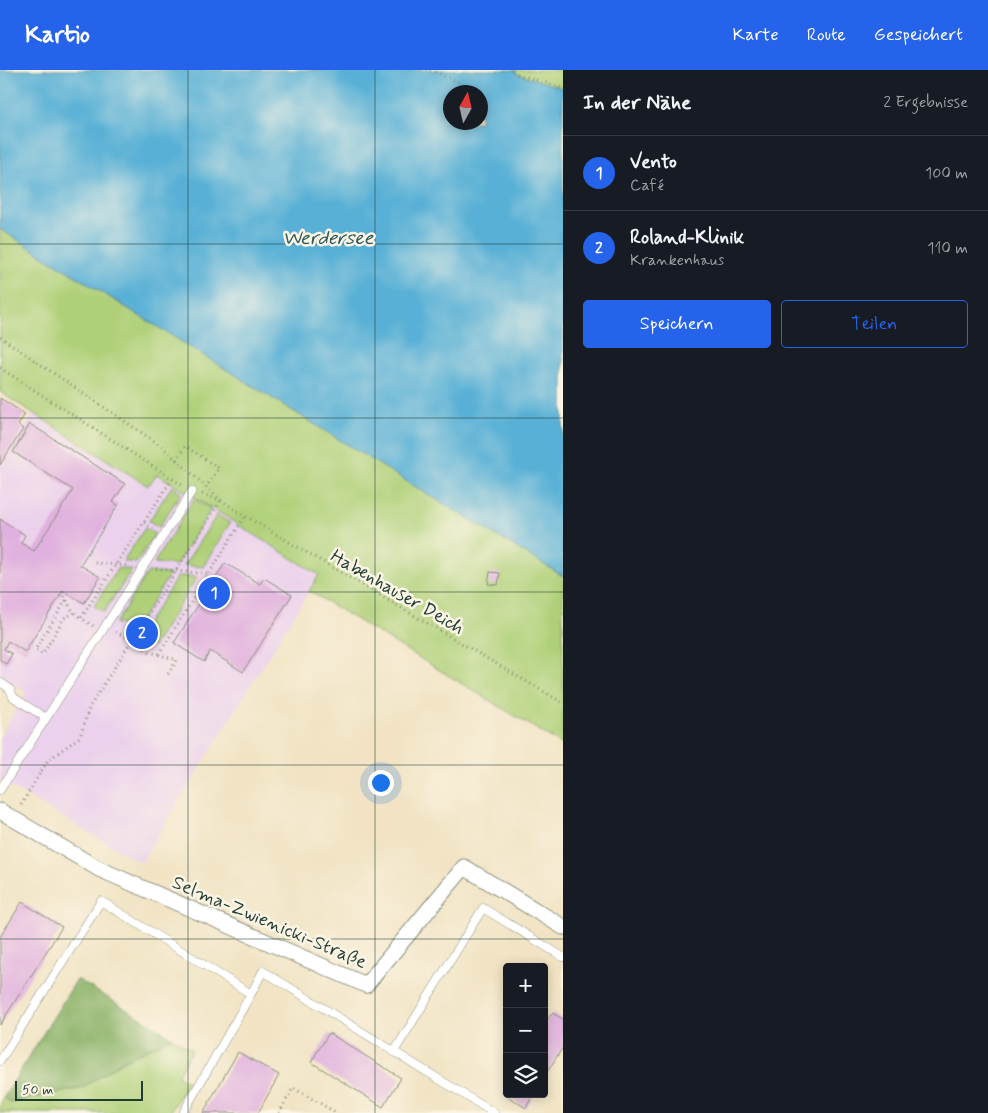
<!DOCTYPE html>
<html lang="de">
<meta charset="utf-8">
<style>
body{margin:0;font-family:Mynerve,sans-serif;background:#242831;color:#f1f3f6}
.controls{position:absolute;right:15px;bottom:15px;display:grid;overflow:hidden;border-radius:5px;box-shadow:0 2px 12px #0003}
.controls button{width:45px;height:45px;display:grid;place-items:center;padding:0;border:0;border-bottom:1px solid #363941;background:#171b24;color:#f1f3f6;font:25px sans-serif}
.compass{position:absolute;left:443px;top:15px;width:45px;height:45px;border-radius:50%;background:#171b24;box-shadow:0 2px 12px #0003;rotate:8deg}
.scale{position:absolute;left:15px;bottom:12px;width:128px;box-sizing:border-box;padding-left:5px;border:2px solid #1f3d34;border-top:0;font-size:14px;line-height:18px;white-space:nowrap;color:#1f3d34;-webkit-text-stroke:4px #fcf5e5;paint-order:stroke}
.you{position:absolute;left:380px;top:712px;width:18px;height:18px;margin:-12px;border:4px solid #fff;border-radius:50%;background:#1a73e8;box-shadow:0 0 0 8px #1a73e833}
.badge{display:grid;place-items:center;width:32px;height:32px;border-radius:50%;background:#2563eb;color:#fff;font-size:16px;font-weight:700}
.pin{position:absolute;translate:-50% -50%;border:2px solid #fff;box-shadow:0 1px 5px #0006}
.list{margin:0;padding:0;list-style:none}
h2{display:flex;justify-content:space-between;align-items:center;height:65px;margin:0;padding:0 20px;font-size:21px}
h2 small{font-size:16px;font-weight:400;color:#9ea1a6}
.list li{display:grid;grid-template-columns:32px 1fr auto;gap:15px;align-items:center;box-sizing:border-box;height:75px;padding:0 20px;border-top:1px solid #363941}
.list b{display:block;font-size:19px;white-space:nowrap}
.list p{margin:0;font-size:16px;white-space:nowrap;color:#9ea1a6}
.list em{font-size:16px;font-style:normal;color:#9ea1a6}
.actions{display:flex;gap:10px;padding:15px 20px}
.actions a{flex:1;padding:11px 0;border:1px solid #2563eb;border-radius:5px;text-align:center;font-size:18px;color:#2563eb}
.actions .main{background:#2563eb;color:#fff}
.icon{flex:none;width:28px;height:28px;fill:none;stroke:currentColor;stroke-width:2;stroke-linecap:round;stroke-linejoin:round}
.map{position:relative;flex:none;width:563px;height:1043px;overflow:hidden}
header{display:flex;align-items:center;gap:30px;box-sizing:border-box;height:70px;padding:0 25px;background:#2563eb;color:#fff}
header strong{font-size:24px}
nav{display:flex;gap:28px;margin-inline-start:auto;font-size:18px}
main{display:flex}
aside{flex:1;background:#171b24}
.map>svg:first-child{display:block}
</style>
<header>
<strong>Kartio</strong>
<nav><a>Karte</a><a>Route</a><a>Gespeichert</a></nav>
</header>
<main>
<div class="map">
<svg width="563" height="1043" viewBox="0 0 563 1043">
<rect width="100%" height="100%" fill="#fcf5e5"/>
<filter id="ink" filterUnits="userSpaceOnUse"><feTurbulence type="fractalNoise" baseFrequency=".02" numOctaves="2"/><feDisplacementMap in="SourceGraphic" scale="10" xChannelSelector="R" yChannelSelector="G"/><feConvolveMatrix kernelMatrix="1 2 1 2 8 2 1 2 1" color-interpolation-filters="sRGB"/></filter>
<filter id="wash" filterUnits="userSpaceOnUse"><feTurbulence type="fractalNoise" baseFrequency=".0096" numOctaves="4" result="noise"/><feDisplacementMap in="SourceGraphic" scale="20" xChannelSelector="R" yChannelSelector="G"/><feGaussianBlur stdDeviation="1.12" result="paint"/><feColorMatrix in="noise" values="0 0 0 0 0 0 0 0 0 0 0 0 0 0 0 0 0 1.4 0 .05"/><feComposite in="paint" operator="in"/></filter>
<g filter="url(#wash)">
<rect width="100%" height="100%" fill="#f1e3c3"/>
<path fill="#ebd1ec" d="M33 344 148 416 156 404 319 505 141 793 0 711V667L26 622 0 605V397Z"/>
<path fill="#afd078" stroke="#678656" d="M515 0H563V18L517 4Z
M0 159 393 403 563 506V675L309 521 319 505 157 404 148 416 0 322Z
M172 416 181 423 159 457 149 451Z
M194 429 211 439 176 495 154 493Z
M217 445 230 453 203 497 184 495Z
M145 458 155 464 136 493 123 491Z
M118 498 132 500 104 542 94 536Z
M148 502 170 504 137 556 115 554Z
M178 506 197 507 153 577 138 567Z
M172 967 192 980 177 1006 188 1012 170 1043H0V1035L4 1027 10 1033 83 1018 121 992Z"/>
<path fill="#8bb268" stroke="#55784e" d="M77 909 172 967 121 992 83 1018 10 1033 4 1027Z"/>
<path fill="#59b0d6" stroke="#3c7685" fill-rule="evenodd" d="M0 0H515L517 4 563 18V506L393 403 0 159ZM450 22H480V52H450Z"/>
<g id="blocks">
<path fill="#e0b0de" d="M0 328 25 344 18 355 23 359 0 395Z
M30 354 125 414 113 432 118 435 80 495 100 507 84 533 63 521 25 582 8 571 4 579 12 584 6 594 0 590V449L25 465 21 473 34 481 73 420 13 382Z
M225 493 260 514 264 508 292 525 243 602 210 581 204 592 174 573Z
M490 502 500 503 498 515 488 514Z
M22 832 62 857 0 955V867Z
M552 943 563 949V977L544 1007V955Z
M329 963 401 1008 383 1037 311 992Z
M238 982 279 1005 258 1043H203Z
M507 1016V1024H534L526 1038 502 1023Z"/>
</g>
</g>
<g filter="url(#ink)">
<use href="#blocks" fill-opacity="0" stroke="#88907c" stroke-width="1"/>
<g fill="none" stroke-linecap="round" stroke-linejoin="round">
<g stroke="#88907c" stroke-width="9">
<path id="service" d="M0 612 10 619 13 627 46 648
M0 720 192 421
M251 924 263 901 494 1043
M394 982 483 838 563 887
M0 991 101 831 251 924 183 1043"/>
</g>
<g stroke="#88907c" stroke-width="17">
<path id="minor" d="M0 741 99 799 366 915 464 797 563 857"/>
</g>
<path stroke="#88907c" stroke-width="3" stroke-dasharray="1 4" stroke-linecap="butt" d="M430 0 463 14
M517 4 563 18
M0 267 160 375 221 430 245 446 563 633
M0 298 182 415
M176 390 185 376 219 398 206 417
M202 424 220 430
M144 453 154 459
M95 493 130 496
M156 499 209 504
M63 521C67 533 71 541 81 548
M66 530 35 580 43 584 64 548 74 543
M93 556 81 548 172 409
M159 584 245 446
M168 604 177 590 150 582 132 570 221 430
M21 735 48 690 80 667 90 636 132 570 116 562
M279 1043 293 1018 337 1043"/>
<use href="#service" stroke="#fff" stroke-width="8"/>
<use href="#minor" stroke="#fff" stroke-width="15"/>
</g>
</g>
<path fill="none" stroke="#1f3d34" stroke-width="1" stroke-opacity="0.55" d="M188 0V1043M375 0V1043M0 174H563M0 348H563M0 522H563M0 695H563M0 869H563"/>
<g text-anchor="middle" stroke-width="5" stroke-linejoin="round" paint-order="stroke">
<g font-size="19" fill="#1f3d34" stroke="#fcf5e5">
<text transform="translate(398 521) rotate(30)" y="7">Habenhauser Deich</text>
<text transform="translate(270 851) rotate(23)" y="7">Selma-Zwienicki-Straße</text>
</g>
<g font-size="20" font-style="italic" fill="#2e5a5c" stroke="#fcf5e5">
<text x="328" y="174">Werdersee</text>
</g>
</g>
</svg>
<div class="controls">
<button>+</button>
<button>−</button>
<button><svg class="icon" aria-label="layers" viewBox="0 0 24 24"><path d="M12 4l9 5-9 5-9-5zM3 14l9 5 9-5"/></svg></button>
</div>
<svg class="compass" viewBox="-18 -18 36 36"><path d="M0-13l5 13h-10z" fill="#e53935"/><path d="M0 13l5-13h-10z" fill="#9ea1a6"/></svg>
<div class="scale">50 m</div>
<div class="you"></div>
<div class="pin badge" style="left:214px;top:523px">1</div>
<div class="pin badge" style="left:142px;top:563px">2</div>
</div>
<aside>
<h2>In der Nähe<small>2 Ergebnisse</small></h2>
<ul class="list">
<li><span class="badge">1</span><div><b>Vento</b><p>Café</p></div><em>100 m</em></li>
<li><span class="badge">2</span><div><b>Roland-Klinik</b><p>Krankenhaus</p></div><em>110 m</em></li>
</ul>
<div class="actions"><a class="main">Speichern</a><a>Teilen</a></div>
</aside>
</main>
